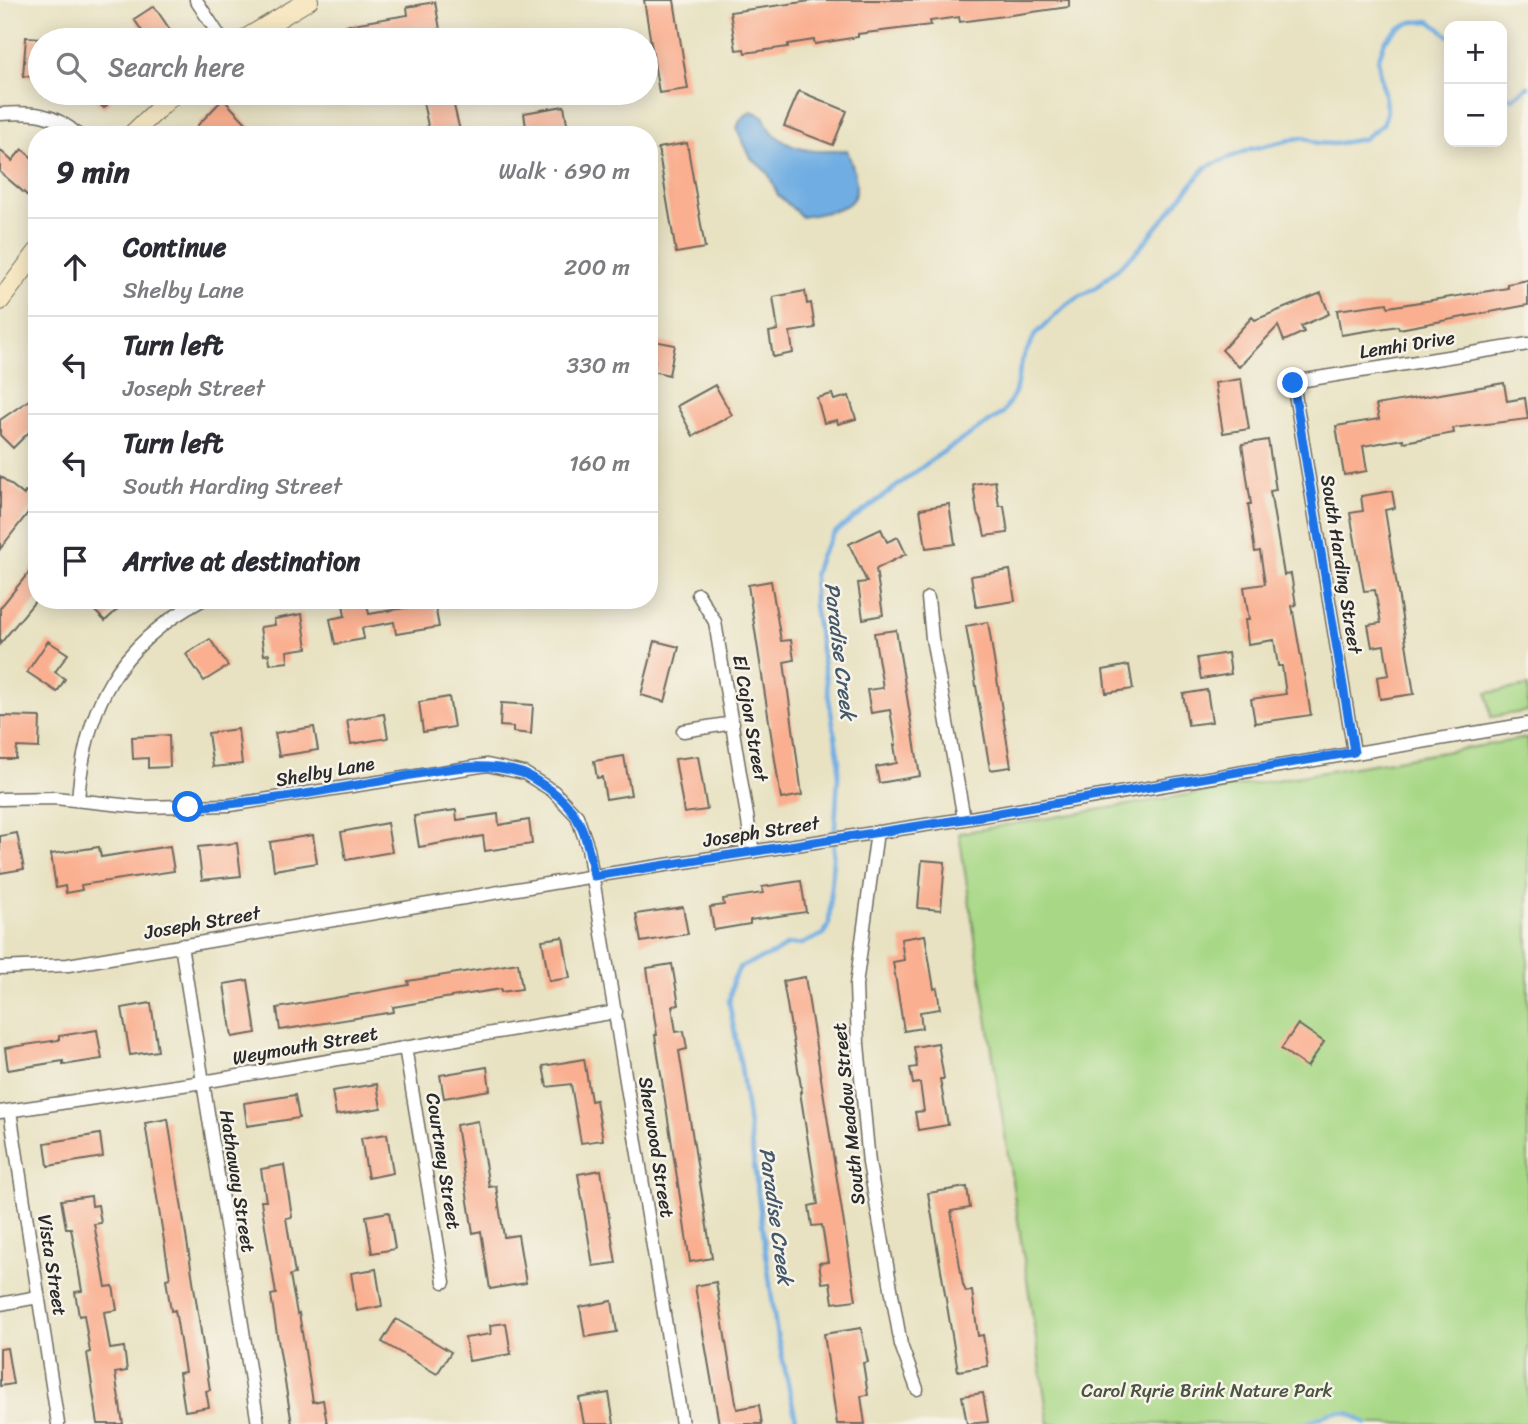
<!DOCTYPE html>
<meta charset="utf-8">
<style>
body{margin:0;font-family:Sriracha,sans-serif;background:#f2f2f3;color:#2b2b33}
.controls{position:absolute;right:21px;top:21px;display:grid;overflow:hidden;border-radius:14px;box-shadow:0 4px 18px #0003}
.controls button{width:63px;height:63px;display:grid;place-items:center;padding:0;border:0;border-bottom:2px solid #e1e1e2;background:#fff;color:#2b2b33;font:35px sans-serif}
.stop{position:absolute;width:21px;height:21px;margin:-16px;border:5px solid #1a73e8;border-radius:50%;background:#fff}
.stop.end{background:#1a73e8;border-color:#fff;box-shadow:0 2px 7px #0008}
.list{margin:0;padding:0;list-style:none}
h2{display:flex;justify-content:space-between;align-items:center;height:91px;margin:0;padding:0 28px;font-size:30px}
h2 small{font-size:23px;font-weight:400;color:#7c7c81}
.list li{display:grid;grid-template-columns:46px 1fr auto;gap:21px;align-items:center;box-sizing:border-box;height:98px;padding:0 28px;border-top:2px solid #e1e1e2}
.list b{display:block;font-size:26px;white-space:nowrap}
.list p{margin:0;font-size:23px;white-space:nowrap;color:#7c7c81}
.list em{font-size:23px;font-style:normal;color:#7c7c81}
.icon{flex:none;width:38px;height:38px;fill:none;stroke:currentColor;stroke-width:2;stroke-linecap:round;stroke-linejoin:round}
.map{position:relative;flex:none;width:1528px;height:1424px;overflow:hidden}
.search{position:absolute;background:#fff;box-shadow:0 4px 18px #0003;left:28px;top:28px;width:630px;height:77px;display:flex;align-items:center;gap:18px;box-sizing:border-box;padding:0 24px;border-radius:38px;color:#7c7c81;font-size:26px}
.panel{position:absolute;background:#fff;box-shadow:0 4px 18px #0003;left:28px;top:126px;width:630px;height:483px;border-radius:28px}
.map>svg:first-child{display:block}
</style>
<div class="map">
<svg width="1528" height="1424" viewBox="0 0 1528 1424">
<rect width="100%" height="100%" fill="#f7f3e8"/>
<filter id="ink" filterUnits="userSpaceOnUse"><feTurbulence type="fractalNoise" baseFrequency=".0143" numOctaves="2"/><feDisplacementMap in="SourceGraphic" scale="14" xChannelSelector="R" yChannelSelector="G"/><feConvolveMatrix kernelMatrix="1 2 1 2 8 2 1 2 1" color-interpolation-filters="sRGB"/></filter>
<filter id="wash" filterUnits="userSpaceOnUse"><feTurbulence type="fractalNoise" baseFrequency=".00686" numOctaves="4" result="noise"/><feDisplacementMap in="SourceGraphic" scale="28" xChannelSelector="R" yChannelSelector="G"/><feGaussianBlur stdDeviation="1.57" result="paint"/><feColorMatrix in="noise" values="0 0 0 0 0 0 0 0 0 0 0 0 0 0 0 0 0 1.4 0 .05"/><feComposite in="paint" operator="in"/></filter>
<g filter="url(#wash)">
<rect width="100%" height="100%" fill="#e8e2c2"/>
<path fill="#a8d886" stroke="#6a8258" stroke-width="2" d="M1528 686V711L1491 717 1487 693Z
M1528 738V1424H1367L1349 1412 1331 1413 1305 1424H1049L959 833Z"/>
<path fill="#70ade2" stroke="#4e6c86" stroke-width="2" d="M751 111 763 116C777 151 813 154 847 150 867 204 855 208 802 217L778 195 768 173 751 158 737 129 740 120Z"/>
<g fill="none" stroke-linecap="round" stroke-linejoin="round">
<path stroke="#70ade2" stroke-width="4.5" d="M1502 96 1513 98 1528 87
M797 1424 776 1329 741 1067 729 1002 733 980 740 967 775 953 787 945 802 944 824 934 829 923 839 761 814 605V575L820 556 834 533 937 456 1003 413 1015 392 1022 360 1035 335 1067 304 1097 287 1139 249 1206 167 1251 149 1303 137 1317 143 1334 144 1363 139 1383 124 1387 111 1378 60 1385 41 1397 29 1412 22 1430 21 1449 36
M1305 1424C1335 1411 1339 1405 1367 1424"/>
</g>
<g id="blocks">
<path fill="#faaf90" d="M644 0H674L688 89 659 93Z
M818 0H1069V7L960 22 959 17 930 21 931 25 858 34V37L815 44 814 40 788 44V47L745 53 744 49 736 50 730 12Z
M435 2 442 40H349L346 25 408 15 407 7Z
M154 6 177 40H148L134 19Z
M26 37 40 38V77L23 76Z
M799 91 847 111 833 145 784 126Z
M87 93H118L104 108Z
M421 93H451L461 135H430Z
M223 99 258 135H205L197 126Z
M564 106 569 135H527L524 113Z
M687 143 705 248 676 253 658 148Z
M22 149 37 162V186L28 196 0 172V150L12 161Z
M1528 280V305L1399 329 1398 326 1341 335 1337 310 1387 303 1388 307 1445 298 1508 288 1507 284Z
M805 291 807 304 811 303 815 328 790 332 793 353 773 357 769 332 778 330 773 297Z
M1321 293 1329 314 1301 326 1304 332 1284 341 1278 326 1239 367 1222 350 1252 317 1255 320Z
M649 340 675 345 669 375 652 371 655 360 649 359Z
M1241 379 1249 429 1223 433 1215 383Z
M1504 383 1507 401 1525 398 1528 419 1453 428 1454 433 1404 442 1403 439 1363 446 1367 471 1344 475 1336 426 1379 419 1376 405Z
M715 385 732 415 693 436 677 406Z
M832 394 834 400 849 396 856 419 838 424 837 420 824 423 817 398Z
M29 400 37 410V444L29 432 13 448 0 435V420Z
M1268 440 1276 490 1270 491 1284 575 1291 574 1296 605 1292 606 1311 715 1255 723 1251 699 1286 694 1282 666H1278L1274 640 1248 644 1245 620H1249L1244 587 1265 584 1260 551 1255 552 1248 504H1251L1242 444Z
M0 476 24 495 25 492 37 501 0 549Z
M995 481 999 506H1004L1008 533 985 536 982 522 977 513 973 484Z
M1392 491 1395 508 1385 510 1414 694 1380 699 1377 677 1389 675 1384 645 1372 647 1368 625 1381 623 1375 590 1364 591 1350 513 1363 511 1361 496Z
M949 504 955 544 926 548 920 509Z
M881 529 887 542 898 537 906 554 876 569 883 615 863 619 858 583 867 582 849 544Z
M37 562V599L0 644V608Z
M1010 570 1015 601 976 607 971 576Z
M771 581 781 641 791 640 794 660 784 662 802 795 781 799 748 585Z
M84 600H120L114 607 117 610 105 621Z
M366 600 369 614 416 606 415 600H434L439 627 396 634 394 622 362 628 364 639 335 644 330 619 345 616 343 604Z
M302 614 307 648 287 651 288 662 270 664 269 654 264 655 260 627 275 625 274 619Z
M988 622 1011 767 990 770 966 626Z
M896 630 920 776 879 783 876 767 897 763 894 745H896L890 710 871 713 867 690 883 688 874 633Z
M210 639 228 666 204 681 186 654Z
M48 641 68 654 55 672 65 679 57 692 27 672Z
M655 641 679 647 665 702 641 695Z
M1228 653 1231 674 1201 679 1197 658Z
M1129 665 1133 689 1106 693 1103 670Z
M1207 690 1212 722 1188 725 1183 694Z
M449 697 454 727 423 732 419 702Z
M501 703 533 705 531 734 513 732V727L500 726Z
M384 714 388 738 351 744 347 720Z
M0 716 40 717 39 748 17 747 16 759H0Z
M314 727 318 750 279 756 275 733Z
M238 729 242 764 213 767 208 733Z
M169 735 170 767 148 768V758L133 759 132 737Z
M624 756 631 795 606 799 602 777 597 778 594 761Z
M698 756 707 810 684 813 675 759Z
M456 810 457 820 498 814 499 825 529 820 532 844 485 851 483 836 419 847 414 816Z
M387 823 392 852 346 860 341 832Z
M17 833 24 869 0 873V836Z
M313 835 317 863 274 870 270 842Z
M237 843 241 876 202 880 198 847Z
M170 846 174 871 81 885 82 890 66 893 65 886 56 888 51 854 99 847 101 857Z
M922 860 945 862 941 910 918 908Z
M801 881 806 912 750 920V924L714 930 710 907 724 905 723 899 763 893 762 887Z
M683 907 688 934 641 942 636 914Z
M925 935 934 989 937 988 940 1009 920 1012 922 1028 904 1031 893 962 904 960 901 939Z
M563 937 570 978 549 981 542 940Z
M518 963 522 989 501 992V989L451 997 393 1007 394 1012 280 1030 277 1008 409 985 408 981Z
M672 964 679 1005 672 1006 676 1032 684 1031 687 1049 679 1051 712 1258 690 1262 655 1035H657L647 968Z
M805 977 856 1300 833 1303 830 1282 822 1283 819 1263 828 1262 822 1225 812 1226 809 1206 818 1204 800 1092H802L783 981Z
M248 980 256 1033 232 1037 224 984Z
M151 1003 158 1051 130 1055 122 1008Z
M1298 1024 1324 1042 1307 1067 1281 1049Z
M97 1030 102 1059 63 1065V1061L8 1070 5 1048 59 1040V1036Z
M938 1043 944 1079H940L948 1125 918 1130 915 1112 924 1111 920 1083 913 1084 910 1068 917 1067 914 1047Z
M584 1059 591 1101 596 1100 603 1140 581 1143 571 1084 547 1087 543 1066Z
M487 1067 490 1090 444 1098 440 1075Z
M377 1084 381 1108 336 1115 332 1091Z
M295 1095 299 1118 247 1126 244 1103Z
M168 1119 210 1390 206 1391 209 1407 185 1411 179 1373 185 1372 175 1310 171 1311 166 1279 170 1278 145 1123Z
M478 1121 489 1187 496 1186 504 1237 518 1235 526 1283 490 1289 481 1231 473 1233 456 1125Z
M100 1134 103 1157 48 1166 45 1143Z
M387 1134 393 1173 368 1178 361 1138Z
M284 1165 292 1217 286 1218 295 1274 290 1275 297 1314 299 1313 313 1402 323 1400 327 1424H292L276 1328 271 1295 276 1294 261 1201H266L261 1169Z
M601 1170 616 1263 593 1266 578 1174Z
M967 1187 970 1208 951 1211 963 1285 966 1292 972 1291 978 1336 983 1335 988 1366 958 1371 928 1193Z
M91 1196 92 1206 98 1205 101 1223 94 1224 106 1287 113 1286 117 1310 104 1312 110 1349 124 1347 127 1371 115 1373 123 1424H98L87 1353 90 1352 84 1315 79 1316 75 1292 82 1291 71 1228H66L61 1200Z
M389 1212 395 1249 372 1253 366 1216Z
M376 1269 382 1306 357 1311 351 1273Z
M716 1282 737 1409 759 1405 762 1424H719L695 1286Z
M612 1301 617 1332 585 1337 580 1307Z
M396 1319 451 1352 437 1374 382 1342Z
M506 1323 511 1354 469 1361 465 1338 491 1334 490 1325Z
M861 1328 868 1362 863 1363 868 1395 861 1396 865 1424H837L824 1334Z
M7 1348 13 1384 0 1386V1349Z
M609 1393 614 1424H584L579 1398Z
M983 1393 988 1422 967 1424 962 1396Z"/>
</g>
</g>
<g filter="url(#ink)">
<use href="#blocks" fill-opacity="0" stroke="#6d6b60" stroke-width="2"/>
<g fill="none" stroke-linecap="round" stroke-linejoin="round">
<g stroke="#6d6b60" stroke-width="15">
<path id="street" d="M196 0 222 40
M0 114C32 112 53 112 78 135
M698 594 715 622 753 852
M928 598 932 638 964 819
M683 731 733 723
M1354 752 1293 382 1528 344
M0 799 55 798 141 807 230 805 487 765 524 773 553 791 577 816 588 848 682 1424
M78 800C85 707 117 645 202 600
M877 832 856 985 858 1044 869 1163 901 1345 917 1389
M181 945 258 1424
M0 968 68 965 594 876 964 819 1528 724
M405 1047 444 1282
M10 1111 58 1424
M0 1112 203 1082 616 1012
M0 1304 38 1297"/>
</g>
<g stroke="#6d6b60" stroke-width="20">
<path id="secondary" d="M243 40 309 0
M131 135 175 93
M0 301 37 252"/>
</g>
<use href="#street" stroke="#fff" stroke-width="12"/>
<use href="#secondary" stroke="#f7e8c3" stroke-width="18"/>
</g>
</g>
<g fill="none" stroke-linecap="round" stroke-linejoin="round" filter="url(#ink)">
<path stroke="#1a73e8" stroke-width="9" d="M188 807C251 804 312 793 374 782 421 774 474 758 522 773 528 775 534 779 540 783 580 807 586 833 594 876L964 819 1354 752 1293 383"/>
</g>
<g text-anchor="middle" stroke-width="5" stroke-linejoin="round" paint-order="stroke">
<g font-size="19" fill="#2b2b2b" stroke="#f7f3e8">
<text transform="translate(1407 344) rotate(-9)" y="7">Lemhi Drive</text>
<text transform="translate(1342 564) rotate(81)" y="7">South Harding Street</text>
<text transform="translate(751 718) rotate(80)" y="7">El Cajon Street</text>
<text transform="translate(325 771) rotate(-10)" y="7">Shelby Lane</text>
<text transform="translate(761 831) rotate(-9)" y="7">Joseph Street</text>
<text transform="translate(202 922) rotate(-10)" y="7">Joseph Street</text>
<text transform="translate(305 1045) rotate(-10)" y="7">Weymouth Street</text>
<text transform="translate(848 1114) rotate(-96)" y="7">South Meadow Street</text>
<text transform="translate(657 1147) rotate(81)" y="7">Sherwood Street</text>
<text transform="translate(444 1161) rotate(81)" y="7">Courtney Street</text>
<text transform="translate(238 1181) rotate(81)" y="7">Hathaway Street</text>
<text transform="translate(53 1265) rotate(81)" y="7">Vista Street</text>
</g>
<g font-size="19" fill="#4a5642" stroke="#f7f3e8">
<text x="1207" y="1397">Carol Ryrie Brink Nature Park</text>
</g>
<g font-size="21" font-style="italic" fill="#43586b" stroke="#f7f3e8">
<text transform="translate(840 651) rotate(83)" y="7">Paradise Creek</text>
<text transform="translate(776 1216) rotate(82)" y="7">Paradise Creek</text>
</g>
</g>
</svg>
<div class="controls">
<button>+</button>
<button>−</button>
</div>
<div class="stop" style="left:188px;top:807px"></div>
<div class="stop end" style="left:1293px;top:383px"></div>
<div class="search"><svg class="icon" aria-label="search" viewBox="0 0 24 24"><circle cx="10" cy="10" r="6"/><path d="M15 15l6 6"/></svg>Search here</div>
<section class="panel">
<h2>9 min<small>Walk · 690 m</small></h2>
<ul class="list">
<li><svg class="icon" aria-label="ahead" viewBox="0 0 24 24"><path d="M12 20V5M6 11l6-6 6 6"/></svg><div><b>Continue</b><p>Shelby Lane</p></div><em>200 m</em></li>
<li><svg class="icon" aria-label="left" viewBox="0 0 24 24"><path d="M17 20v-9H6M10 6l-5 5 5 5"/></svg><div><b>Turn left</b><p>Joseph Street</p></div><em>330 m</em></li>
<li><svg class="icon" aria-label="left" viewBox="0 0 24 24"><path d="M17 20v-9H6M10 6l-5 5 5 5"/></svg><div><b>Turn left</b><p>South Harding Street</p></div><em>160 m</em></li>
<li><svg class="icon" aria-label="arrive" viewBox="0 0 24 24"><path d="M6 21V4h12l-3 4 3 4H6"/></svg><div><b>Arrive at destination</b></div></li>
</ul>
</section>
</div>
